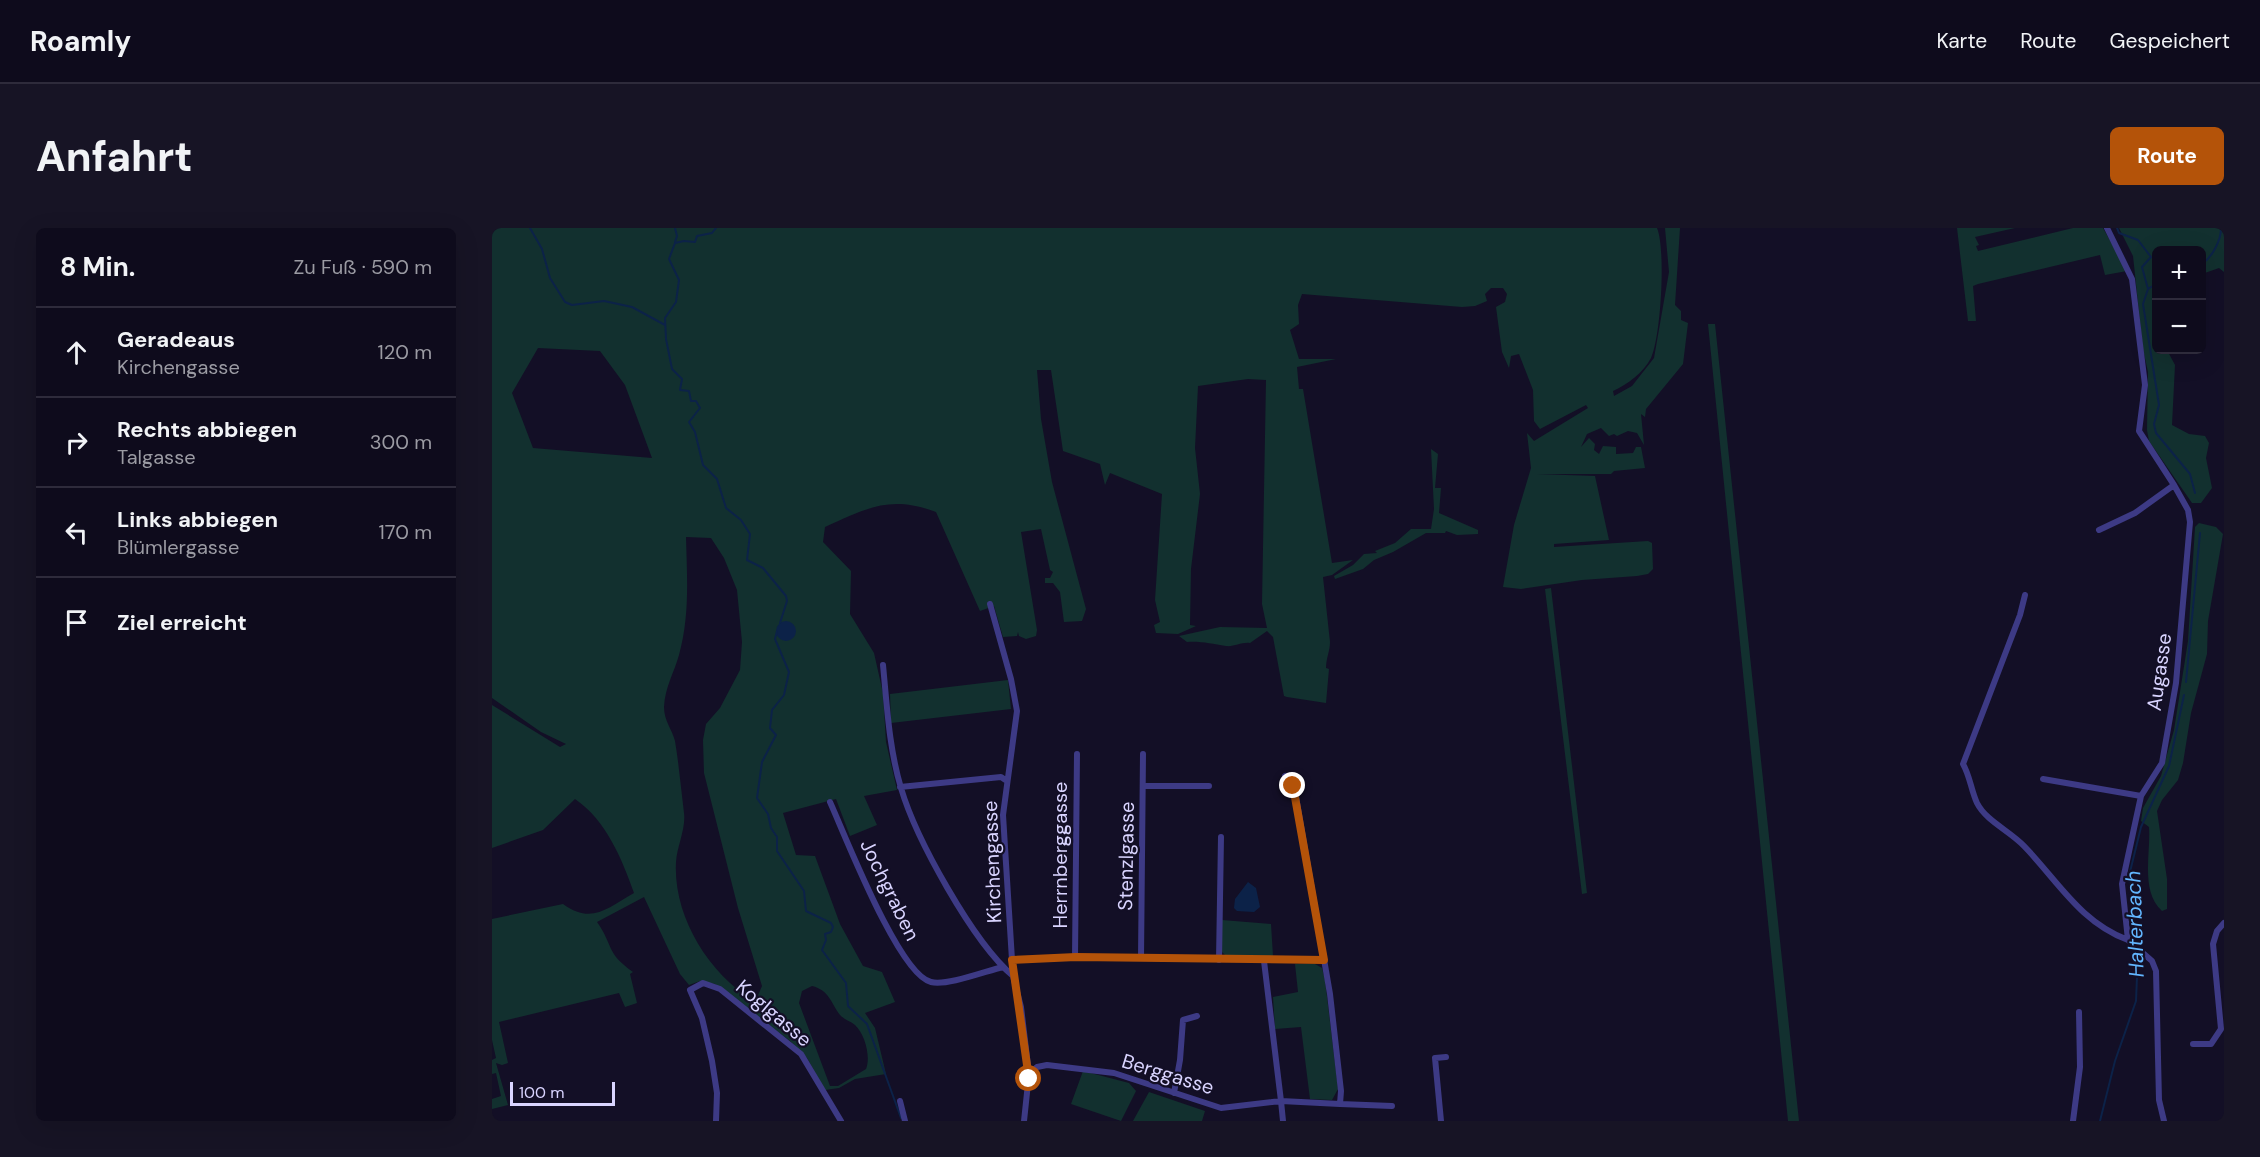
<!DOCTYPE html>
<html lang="de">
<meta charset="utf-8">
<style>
body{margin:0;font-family:"DM Sans",sans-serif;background:#171425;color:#f1f3f6}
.controls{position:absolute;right:18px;top:18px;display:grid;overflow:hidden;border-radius:9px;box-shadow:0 6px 24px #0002}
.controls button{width:54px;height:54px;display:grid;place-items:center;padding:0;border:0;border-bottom:2px solid #2e2b3b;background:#0e0b1c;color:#f1f3f6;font:30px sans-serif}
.scale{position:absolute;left:18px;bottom:15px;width:105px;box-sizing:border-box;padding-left:6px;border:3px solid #d9d4ff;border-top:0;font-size:16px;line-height:21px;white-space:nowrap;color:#d9d4ff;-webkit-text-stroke:4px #130f26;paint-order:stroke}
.stop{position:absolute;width:18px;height:18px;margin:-14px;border:4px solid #b45309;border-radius:50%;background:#fff}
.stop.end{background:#b45309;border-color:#fff;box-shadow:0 2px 6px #0008}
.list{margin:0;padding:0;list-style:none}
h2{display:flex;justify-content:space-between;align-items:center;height:78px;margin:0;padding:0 24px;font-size:26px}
h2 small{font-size:20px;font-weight:400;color:#9b9ba3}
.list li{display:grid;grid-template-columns:39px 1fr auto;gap:18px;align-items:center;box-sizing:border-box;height:90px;padding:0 24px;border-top:2px solid #2e2b3b}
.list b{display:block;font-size:22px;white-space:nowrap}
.list p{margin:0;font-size:20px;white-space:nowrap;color:#9b9ba3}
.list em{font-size:20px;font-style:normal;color:#9b9ba3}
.icon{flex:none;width:33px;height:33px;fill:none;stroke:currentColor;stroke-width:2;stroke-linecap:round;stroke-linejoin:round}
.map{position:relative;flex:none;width:1732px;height:893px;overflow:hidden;border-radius:9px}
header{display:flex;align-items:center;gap:36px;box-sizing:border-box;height:84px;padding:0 30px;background:#0e0b1c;border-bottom:2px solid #2e2b3b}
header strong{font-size:28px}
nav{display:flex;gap:33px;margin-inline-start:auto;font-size:21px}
.intro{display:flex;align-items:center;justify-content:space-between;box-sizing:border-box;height:144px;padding:0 36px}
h1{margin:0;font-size:42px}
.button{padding:15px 27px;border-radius:9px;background:#b45309;color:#fff;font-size:21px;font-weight:700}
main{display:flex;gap:36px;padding:0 36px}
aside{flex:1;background:#0e0b1c;border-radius:9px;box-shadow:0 6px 24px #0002}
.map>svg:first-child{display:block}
</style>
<header>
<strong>Roamly</strong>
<nav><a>Karte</a><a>Route</a><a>Gespeichert</a></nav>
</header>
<div class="intro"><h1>Anfahrt</h1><a class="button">Route</a></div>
<main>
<aside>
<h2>8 Min.<small>Zu Fuß · 590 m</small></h2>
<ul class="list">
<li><svg class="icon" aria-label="ahead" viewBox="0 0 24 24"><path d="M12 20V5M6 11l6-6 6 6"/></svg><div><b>Geradeaus</b><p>Kirchengasse</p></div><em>120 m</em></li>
<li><svg class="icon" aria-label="right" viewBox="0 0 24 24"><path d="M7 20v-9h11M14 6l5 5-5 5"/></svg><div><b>Rechts abbiegen</b><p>Talgasse</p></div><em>300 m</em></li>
<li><svg class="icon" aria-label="left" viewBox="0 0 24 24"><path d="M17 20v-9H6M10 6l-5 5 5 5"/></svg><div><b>Links abbiegen</b><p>Blümlergasse</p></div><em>170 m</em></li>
<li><svg class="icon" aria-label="arrive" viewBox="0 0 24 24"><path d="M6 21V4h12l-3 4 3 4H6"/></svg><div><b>Ziel erreicht</b></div></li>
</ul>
</aside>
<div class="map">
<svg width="1732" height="893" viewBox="0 0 1732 893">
<rect width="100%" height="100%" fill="#130f26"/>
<path fill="#12302f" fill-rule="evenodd" d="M0 0H1165C1174 21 1169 109 1159 130 1151 145 1136 156 1121 163L1122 168 1140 158 1162 130 1177 44 1173 0H1188L1183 77 1189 83V92L1196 95 1191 136 1154 181 1153 189 1149 186 1152 217 1145 205 1136 203 1125 208 1122 206 1117 208 1109 200 1095 206 1089 219 1097 210 1103 216 1102 222 1107 226 1111 218 1124 219V226L1141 225 1144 219H1149L1153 240 1122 243 1119 246H1045L1103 248 1117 312 1062 316V319L1156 313 1160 315 1161 341 1156 346 1145 348 1090 352 1029 361 1011 359 1022 297 1039 240 1035 205 1042 213 1096 180 1094 177 1048 201 1042 193 1041 162 1027 126 1019 128 1017 140 1010 124 1004 79 1013 74 1015 66 1011 60H999L993 66 995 73 983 78 970 79 810 66 806 77 807 96 798 102 807 131H844L805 139 807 161H811L840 335 861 332 840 347 831 349 838 414C838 423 834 430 834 440L837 441 834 475 795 469 792 468 781 409 775 403 758 415C749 414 742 419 734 418 720 416 709 413 695 414L687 408 728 399 775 400 770 376 774 152 756 151 706 158 703 220 708 266 699 341 698 397 704 398 686 406 664 405 662 397 668 394 663 372 670 266 618 245 613 257 608 236 571 223 559 142H545L549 191 560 254 594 381 590 393 572 394 568 364 561 355H553V350H558L561 344 558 342 549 301 529 304 545 402 544 408 534 411 527 408 526 404 525 408 511 409 502 378 488 383 444 284C398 267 375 280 333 299L331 314 359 343 358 386 382 425 391 465 394 514 405 562 372 568 385 597 358 608 344 571 291 585 304 627 323 628 348 696 371 738 390 744 403 774 373 785 383 800 394 846 363 851 347 860 333 862 315 830 298 813 223 756 208 753 197 757 188 746 152 669 105 694C122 718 113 724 141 744L138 746 145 775 133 779 127 765 7 794 16 835 10 837 4 835 16 877 0 881V871L9 868 4 845 0 846V832L4 830 0 812V691L71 676C100 697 115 680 142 665 130 631 114 592 83 571L51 602 0 620V477L68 519 74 516 49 504 0 470ZM46 120 108 123 133 157 160 230 41 220 20 165ZM194 309 219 310 232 330 245 362 250 414 248 442 228 480 214 496 211 512 212 545 246 680 270 758 264 772H260C216 744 181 688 184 634 185 618 194 601 192 585 189 561 187 537 183 513 180 501 172 493 172 479 173 459 182 445 187 427 198 387 195 349 194 309ZM320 758C337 762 339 775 348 787 353 792 358 793 363 797 373 806 379 829 374 841L346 858H338L307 775 310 763Z
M1465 0H1523L1483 9 1487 17 1484 18 1486 23 1581 0H1611L1635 43 1613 47 1608 27 1486 56 1481 58 1484 93H1476Z
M1627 0H1732V44L1727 40 1710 46V22H1664V122H1675L1683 137 1680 197 1697 206 1713 208 1717 215 1714 230 1720 260 1709 275H1700L1657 213 1655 202 1656 144 1651 121 1641 28Z
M1216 96H1223L1307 893H1296Z
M939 221 946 226 943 260H949L947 285 986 302V306L965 307 954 303 953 305H934L901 324 882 332 871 341 843 351 842 348 861 337 872 326 885 325 883 323 903 315 919 301H939L942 281Z
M1707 295 1724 299 1731 306 1716 393 1715 426 1699 485 1691 535 1686 552 1670 572 1665 583 1675 651V681L1670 683C1648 663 1659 625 1657 599L1649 593 1651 580 1669 548 1682 502 1696 413 1703 299Z
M1059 360 1095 665 1090 666 1053 361Z
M516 452 519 481 399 495 398 466Z
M730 692 779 696 781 728 733 727 730 724Z
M803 736H823L830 740 833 752 846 861 840 872 818 871 809 799 783 801 781 769 806 764Z
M591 843 637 855 644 863 629 893 579 876Z
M657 864 713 883 710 893H641Z"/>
<path fill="#0c2248" d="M284 403a10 10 0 1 1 20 0a10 10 0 1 1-20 0Z
M756 654 764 660 768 679 762 684 745 683 742 680 743 671Z"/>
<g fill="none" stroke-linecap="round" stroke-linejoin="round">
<path stroke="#0c2248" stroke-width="2" d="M38 0 50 21 58 50 73 74 80 77 112 73 140 79 173 97
M183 0 185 8 183 14
M224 0 220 5 205 8 203 14 192 13 183 15 177 31 187 52 184 74 173 90 174 111 180 141 190 151 188 162 197 163 199 173H204L208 180 197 194 203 204 211 237 225 251 234 280 249 292 258 306 255 332 271 340 294 368 295 373 288 395
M1625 0 1627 5 1646 12 1659 29 1650 39 1656 61 1651 76 1667 177 1662 196 1664 205 1698 246 1703 265
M1710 36C1720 29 1729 13 1729 0
M1656 61 1664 56
M285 403 283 411 297 444 292 467 280 482 278 500 284 507 270 534 265 570 276 586 279 600 285 609V623L312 663 314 683 339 695 341 699 339 704 333 706 334 712 330 722 354 755 356 778 375 796 409 890
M1694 454 1708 305
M1645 718 1637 648 1649 599 1677 538 1692 467
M1608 893 1623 833 1644 773 1646 724"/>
<path stroke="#3d3a85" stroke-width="6" d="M1615 0 1640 51 1653 157 1647 203 1682 257 1696 282 1698 294 1684 455 1670 535 1649 568 1630 656 1636 712 1660 733 1664 743 1667 872 1672 893
M1607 302 1643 285 1682 257
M1533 367 1528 387 1471 536C1478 548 1479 562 1485 575 1494 593 1518 603 1532 618 1566 653 1588 694 1636 712
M498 376 519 451 525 483 511 587 521 748 529 779 537 846 532 893
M391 437C395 478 397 520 409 560 424 611 481 714 521 748
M1551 551 1649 568
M651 558H717
M408 559 509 549 515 553
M338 574C353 607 407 747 439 754 455 758 494 743 511 739
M583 729 585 526
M649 730 651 526
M520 732 583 729 832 732
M727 732 729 609
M772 733 789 873 848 876 849 863 838 766 803 563 793 548
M1701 816H1719L1729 801 1721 716 1725 703 1732 695
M537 846 545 839 555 837 622 845 729 880 789 873 791 893
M682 865 688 832 691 792 705 788
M408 873 413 893
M848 876 900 878
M224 893 225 865 220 833 210 790 198 762 211 755 228 761 309 826 349 893
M949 893 943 830 954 829
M1581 893 1588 839 1587 784"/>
</g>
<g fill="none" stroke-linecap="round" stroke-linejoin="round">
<path stroke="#b45309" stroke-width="8" d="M537 851 520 732 584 729 832 732 801 558"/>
</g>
<g text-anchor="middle" stroke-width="4.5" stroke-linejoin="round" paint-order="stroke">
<g font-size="20" fill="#d9d4ff" stroke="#130f26">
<text transform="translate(1667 444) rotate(-82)" y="7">Augasse</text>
<text transform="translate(568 627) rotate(-90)" y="7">Herrnberggasse</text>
<text transform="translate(634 628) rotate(-89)" y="7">Stenzlgasse</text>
<text transform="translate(500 634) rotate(-92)" y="7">Kirchengasse</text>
<text transform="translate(398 662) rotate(64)" y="7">Jochgraben</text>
<text transform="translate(282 785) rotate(40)" y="7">Koglgasse</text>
<text transform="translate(676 846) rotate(17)" y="7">Berggasse</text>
</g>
<g font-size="21" font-style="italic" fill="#62b6ff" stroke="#130f26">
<text transform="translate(1643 696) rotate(-92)" y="7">Halterbach</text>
</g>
</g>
</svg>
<div class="controls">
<button>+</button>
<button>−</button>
</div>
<div class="scale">100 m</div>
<div class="stop" style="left:537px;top:851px"></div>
<div class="stop end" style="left:801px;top:558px"></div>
</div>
</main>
